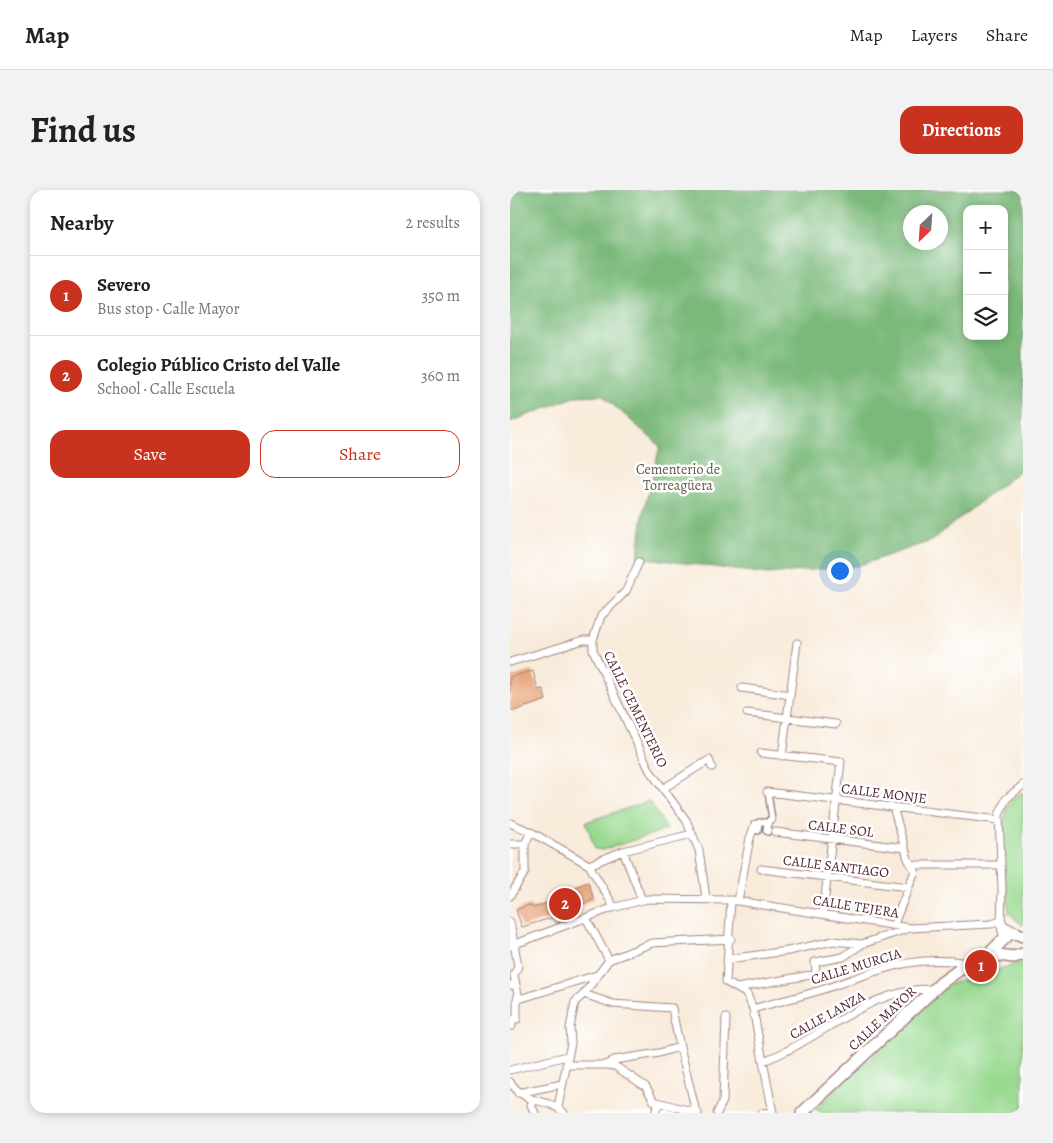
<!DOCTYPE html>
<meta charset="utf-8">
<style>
body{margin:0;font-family:Alegreya,serif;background:#f2f2f2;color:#222}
.controls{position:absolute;right:15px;top:15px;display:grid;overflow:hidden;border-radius:10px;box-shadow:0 2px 8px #0003}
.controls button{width:45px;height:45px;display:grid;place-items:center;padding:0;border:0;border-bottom:1px solid #e0e0e0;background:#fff;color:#222;font:25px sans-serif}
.compass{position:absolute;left:393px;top:15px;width:45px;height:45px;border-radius:50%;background:#fff;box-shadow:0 2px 8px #0003;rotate:205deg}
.you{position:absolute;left:329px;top:380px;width:18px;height:18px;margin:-12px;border:4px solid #fff;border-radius:50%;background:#1a73e8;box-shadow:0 0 0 8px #1a73e833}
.badge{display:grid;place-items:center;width:32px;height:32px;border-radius:50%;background:#c8321e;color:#fff;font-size:16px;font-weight:700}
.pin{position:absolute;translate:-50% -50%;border:2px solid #fff;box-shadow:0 1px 5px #0006}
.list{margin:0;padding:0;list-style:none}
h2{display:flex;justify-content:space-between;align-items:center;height:65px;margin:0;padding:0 20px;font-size:21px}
h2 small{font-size:16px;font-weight:400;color:#767676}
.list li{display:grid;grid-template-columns:32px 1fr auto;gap:15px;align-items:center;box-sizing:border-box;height:80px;padding:0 20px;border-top:1px solid #e0e0e0}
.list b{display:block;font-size:19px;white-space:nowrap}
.list p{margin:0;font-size:16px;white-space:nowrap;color:#767676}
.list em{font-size:16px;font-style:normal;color:#767676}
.actions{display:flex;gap:10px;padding:15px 20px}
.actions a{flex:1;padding:11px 0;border:1px solid #c8321e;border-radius:15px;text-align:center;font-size:18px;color:#c8321e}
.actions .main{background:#c8321e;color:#fff}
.icon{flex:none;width:28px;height:28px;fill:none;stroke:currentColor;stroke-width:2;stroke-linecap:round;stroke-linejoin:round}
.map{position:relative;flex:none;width:513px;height:923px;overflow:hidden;border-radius:15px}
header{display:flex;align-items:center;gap:30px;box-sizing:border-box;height:70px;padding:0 25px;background:#fff;border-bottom:1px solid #e0e0e0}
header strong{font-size:24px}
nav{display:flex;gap:28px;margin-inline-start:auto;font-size:18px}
.intro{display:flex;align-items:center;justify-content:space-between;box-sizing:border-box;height:120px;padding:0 30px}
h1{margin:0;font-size:35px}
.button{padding:12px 22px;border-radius:15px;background:#c8321e;color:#fff;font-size:18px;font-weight:700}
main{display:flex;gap:30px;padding:0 30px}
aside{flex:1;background:#fff;border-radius:15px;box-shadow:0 2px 8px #0003}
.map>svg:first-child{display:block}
</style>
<header>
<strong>Map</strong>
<nav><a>Map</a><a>Layers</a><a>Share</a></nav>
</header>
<div class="intro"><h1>Find us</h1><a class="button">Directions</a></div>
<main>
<aside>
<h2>Nearby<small>2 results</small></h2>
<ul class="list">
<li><span class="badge">1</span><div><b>Severo</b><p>Bus stop · Calle Mayor</p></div><em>350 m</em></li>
<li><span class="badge">2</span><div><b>Colegio Público Cristo del Valle</b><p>School · Calle Escuela</p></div><em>360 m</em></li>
</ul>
<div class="actions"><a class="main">Save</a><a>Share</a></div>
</aside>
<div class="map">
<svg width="513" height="923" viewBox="0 0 513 923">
<rect width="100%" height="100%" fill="#fff"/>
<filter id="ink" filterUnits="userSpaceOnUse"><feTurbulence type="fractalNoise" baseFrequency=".02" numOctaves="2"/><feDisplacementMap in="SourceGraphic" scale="10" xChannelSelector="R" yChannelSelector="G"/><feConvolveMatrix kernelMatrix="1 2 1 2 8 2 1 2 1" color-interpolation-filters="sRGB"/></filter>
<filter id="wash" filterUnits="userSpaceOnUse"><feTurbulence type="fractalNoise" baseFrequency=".0096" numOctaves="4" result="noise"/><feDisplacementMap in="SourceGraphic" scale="20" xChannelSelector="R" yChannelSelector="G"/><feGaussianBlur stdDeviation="1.12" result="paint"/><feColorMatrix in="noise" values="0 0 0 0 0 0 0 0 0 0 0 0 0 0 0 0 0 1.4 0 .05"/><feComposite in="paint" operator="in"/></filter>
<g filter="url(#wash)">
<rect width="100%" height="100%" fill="#f8ebda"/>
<path fill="#98d98f" stroke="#717c5d" d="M513 602V736L499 723C497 697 485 632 501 611 503 608 509 605 513 602Z
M139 611 157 639 93 660 85 659 76 632Z
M513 772V923H313L305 919 440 794Z"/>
<path fill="#7ab97a" stroke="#626c52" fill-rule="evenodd" d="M0 0H513V278L421 351 347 376 258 384 128 367 133 323 150 256 92 205 67 206 0 232ZM457 19H494V146H457ZM400 22H430V52H400Z"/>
<g id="blocks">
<path fill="#e8a97f" d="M23 481 28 500 33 499 36 510 3 521 0 518V487Z
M78 692 84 709 57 721 56 729 47 733 41 728 12 737 6 720 19 715 24 718 62 703 65 697Z"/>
</g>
</g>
<g filter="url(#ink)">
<use href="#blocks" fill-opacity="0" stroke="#a18582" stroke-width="1"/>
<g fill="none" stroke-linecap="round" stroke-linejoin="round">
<g stroke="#a18582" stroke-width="8">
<path id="pedestrian" d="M245 637V640L248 641 249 632H257L256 641 258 642 259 630H262L258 602"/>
</g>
<g stroke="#a18582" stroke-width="9">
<path id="minor" d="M129 372 116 401 91 426 83 450V460L140 581 176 630 189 660 196 708
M0 472 74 450H83
M232 498 280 505
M237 523 326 534
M251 563 331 572 313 723
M272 566 287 453
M154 598 199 570 202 577
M257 602 489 630
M383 617 398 669 405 681 384 734
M0 633 21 642 79 675 113 661 182 644
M265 642 395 658
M0 654H15
M113 661 132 710
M79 675 104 717
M402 675H490
M251 679 398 697
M0 706 15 682V654L21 642
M221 710 216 792 237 804 243 819 263 923
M228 711 240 648 245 634
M0 732 8 776 4 785 6 795
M492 734 509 743
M494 749 491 737 492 699 489 625 496 609 513 595
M0 756 102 718 137 709 221 710 400 738 481 734 492 731
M218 769 278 761 323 751 352 754
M99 770 142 753 221 749
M0 795H6L9 809 87 785
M227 798 306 784 305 772 333 767 352 754 400 738
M74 804 103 814 162 818C168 854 178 887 186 922
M243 819C266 812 290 807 314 799 369 781 398 764 459 773
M0 836H2L1 830 7 829V809H9
M253 871C310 851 360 796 424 799
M56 875H96L104 870 149 863 169 857
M96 875 105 876 136 897 144 911 188 923
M0 880 57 866
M0 892C19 918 37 906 54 923
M8 903 52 894
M23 911 21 915 25 923
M48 917 61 853 60 838 65 812 74 804 99 770 76 728
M145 923 149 913
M207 923 213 911 216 828
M252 923 263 922"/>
</g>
<g stroke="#a18582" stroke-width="14">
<path id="primary" d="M479 764 504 767 513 764
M292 923 431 793 459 773 479 764 499 744 506 743 513 746"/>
</g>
<use href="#pedestrian" stroke="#fff" stroke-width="5"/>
<use href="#minor" stroke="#fff" stroke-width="7"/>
<use href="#primary" stroke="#fff" stroke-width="11"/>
</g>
</g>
<g text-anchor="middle" stroke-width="5" stroke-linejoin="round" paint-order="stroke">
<g font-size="14" fill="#615749" stroke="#fff">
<text x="168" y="284">Cementerio de<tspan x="168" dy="16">Torreagüera</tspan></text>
</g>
<g font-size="14" fill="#4a1f2b" stroke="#fff">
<text transform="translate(126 519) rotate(64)" y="5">CALLE CEMENTERIO</text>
<text transform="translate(374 603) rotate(7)" y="5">CALLE MONJE</text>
<text transform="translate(331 638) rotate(7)" y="5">CALLE SOL</text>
<text transform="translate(326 676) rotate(7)" y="5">CALLE SANTIAGO</text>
<text transform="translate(346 716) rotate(9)" y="5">CALLE TEJERA</text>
<text transform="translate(346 776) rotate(-17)" y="5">CALLE MURCIA</text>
<text transform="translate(317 825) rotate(-29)" y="5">CALLE LANZA</text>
<text transform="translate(372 828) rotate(-43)" y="5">CALLE MAYOR</text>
</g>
</g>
</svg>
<div class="controls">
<button>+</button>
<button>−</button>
<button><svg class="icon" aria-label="layers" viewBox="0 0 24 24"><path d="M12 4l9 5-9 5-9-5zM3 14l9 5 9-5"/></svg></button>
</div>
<svg class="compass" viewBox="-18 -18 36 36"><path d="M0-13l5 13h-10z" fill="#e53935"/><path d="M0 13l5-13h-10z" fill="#767676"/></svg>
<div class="you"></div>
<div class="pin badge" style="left:471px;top:776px">1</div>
<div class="pin badge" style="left:55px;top:714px">2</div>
</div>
</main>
